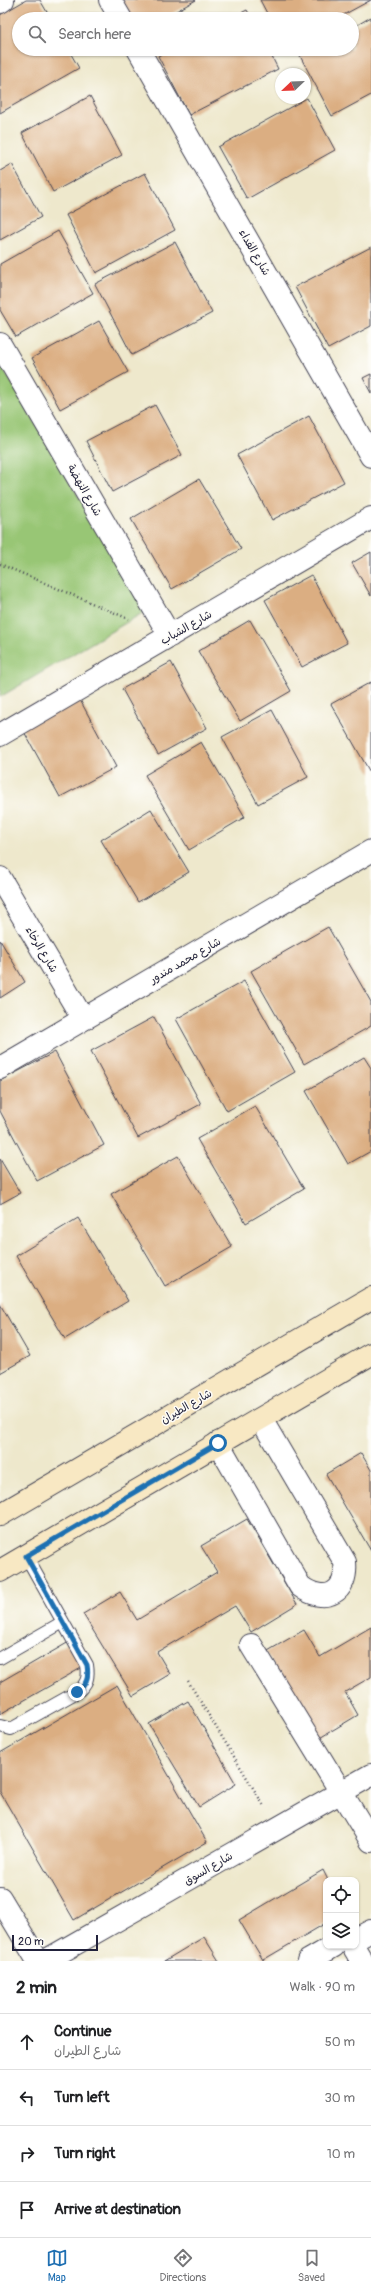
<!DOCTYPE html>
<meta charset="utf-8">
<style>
body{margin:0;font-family:Pangolin,"Playpen Sans Arabic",sans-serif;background:#f2f2f2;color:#202124}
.controls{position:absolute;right:12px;bottom:12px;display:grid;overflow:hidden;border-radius:8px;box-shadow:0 1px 3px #0004}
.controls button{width:36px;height:36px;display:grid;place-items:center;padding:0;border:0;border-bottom:1px solid #e0e0e0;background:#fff;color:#202124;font:20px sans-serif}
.compass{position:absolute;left:275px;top:68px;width:36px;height:36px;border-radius:50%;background:#fff;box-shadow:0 1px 3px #0004;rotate:247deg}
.scale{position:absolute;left:12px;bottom:10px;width:86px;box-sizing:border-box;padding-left:4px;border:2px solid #22223b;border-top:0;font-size:11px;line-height:14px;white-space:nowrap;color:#22223b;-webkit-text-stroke:3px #fdfcf7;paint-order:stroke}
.stop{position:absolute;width:12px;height:12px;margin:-9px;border:3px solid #1f6fb2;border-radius:50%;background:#fff}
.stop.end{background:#1f6fb2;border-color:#fff;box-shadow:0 1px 4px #0008}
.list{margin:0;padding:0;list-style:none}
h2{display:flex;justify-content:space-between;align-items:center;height:52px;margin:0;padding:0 16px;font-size:17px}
h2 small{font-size:13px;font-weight:400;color:#757577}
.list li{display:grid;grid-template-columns:26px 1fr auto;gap:12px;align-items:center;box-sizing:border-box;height:56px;padding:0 16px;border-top:1px solid #e0e0e0}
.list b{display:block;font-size:15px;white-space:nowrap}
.list p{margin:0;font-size:13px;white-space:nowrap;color:#757577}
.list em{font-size:13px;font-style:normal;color:#757577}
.icon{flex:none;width:22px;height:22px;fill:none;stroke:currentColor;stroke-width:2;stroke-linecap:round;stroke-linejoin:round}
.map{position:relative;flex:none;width:371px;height:1961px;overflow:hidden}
.search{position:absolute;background:#fff;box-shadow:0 1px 3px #0004;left:12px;right:12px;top:12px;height:44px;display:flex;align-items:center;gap:10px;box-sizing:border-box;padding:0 14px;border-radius:22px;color:#757577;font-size:15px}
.sheet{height:276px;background:#fff}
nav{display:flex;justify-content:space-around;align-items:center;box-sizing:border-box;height:56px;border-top:1px solid #e0e0e0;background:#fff;font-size:11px;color:#757577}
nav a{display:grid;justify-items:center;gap:2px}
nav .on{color:#1f6fb2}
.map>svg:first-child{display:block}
</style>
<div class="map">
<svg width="371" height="1961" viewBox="0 0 371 1961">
<rect width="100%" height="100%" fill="#fdfcf7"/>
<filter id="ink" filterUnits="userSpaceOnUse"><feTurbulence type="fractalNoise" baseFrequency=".025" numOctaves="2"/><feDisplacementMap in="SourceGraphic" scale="8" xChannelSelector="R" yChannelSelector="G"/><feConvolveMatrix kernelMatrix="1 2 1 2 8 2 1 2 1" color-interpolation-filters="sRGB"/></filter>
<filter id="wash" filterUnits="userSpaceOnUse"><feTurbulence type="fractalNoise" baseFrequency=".012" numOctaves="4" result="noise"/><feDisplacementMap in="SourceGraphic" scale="16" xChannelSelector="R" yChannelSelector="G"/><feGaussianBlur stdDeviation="0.9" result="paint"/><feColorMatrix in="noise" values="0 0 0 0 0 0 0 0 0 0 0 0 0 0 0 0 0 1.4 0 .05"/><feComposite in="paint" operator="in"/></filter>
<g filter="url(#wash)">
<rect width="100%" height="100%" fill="#eee8cc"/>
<path fill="#98c674" stroke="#5d7458" d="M0 363 146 611 0 697Z"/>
<g id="blocks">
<path fill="#dbae82" d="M26 0H40L51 19H19V49H68L79 68 0 113V15Z
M118 0H196L162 19H128Z
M260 0H371L336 19H270Z
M247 10 252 19H229Z
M371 17V95L332 116 300 56 313 49H352V28Z
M171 49H268L278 69 189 115 158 56Z
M90 96 122 155 53 192 22 133Z
M307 98 335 150 247 199 218 147Z
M12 164 41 217 0 240V171Z
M145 173 175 230 96 273 66 215Z
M58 231 93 293 16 337 0 310V264Z
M175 242 212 313 132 355 95 284Z
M371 247V326L328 349 295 287Z
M99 321 128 372 60 409 32 358Z
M371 374V393L363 378Z
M155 405 182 455 112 492 86 441Z
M309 416 344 482 272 520 237 455Z
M199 479 241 549 172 589 131 519Z
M371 552V596L352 563Z
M311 575 347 643 302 667 265 600Z
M250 620 291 691 240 721 198 651Z
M171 662 207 728 158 755 122 689Z
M371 682V774L331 704Z
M79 698 116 767 60 797 22 728Z
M272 710 308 777 258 804 222 737Z
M201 742 245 817 189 850 145 775Z
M151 809 189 872 138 902 101 840Z
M328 927 371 1002V1026L304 1064 251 971Z
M0 940 25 982 0 998Z
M244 981 295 1072 227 1111 176 1019Z
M154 1017 201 1104 138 1138 91 1051Z
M55 1052 104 1145 37 1181 0 1111V1081Z
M364 1057 371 1068V1151L348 1164 306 1091Z
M255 1106 304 1189 246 1223 197 1139Z
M178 1156 232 1247 165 1286 111 1194Z
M0 1159 20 1193 0 1204Z
M78 1218 128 1301 65 1339 16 1256Z
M0 1304 30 1356 0 1373Z
M361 1453 371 1470V1551L326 1474Z
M247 1519 297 1604 251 1632 235 1606 157 1652 170 1674 133 1696 83 1614 120 1592 137 1620 217 1572 201 1546Z
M371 1627V1677L345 1692 358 1715 318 1739 266 1652 304 1630 320 1657Z
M69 1642 83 1667 0 1714V1682Z
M117 1685 207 1842 74 1920 0 1792V1753Z
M188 1701 236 1784 199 1807 149 1724Z
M323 1870 328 1880H326V1923L263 1960 239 1920Z
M204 1937 219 1961H164Z"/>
</g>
</g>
<g filter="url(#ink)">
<use href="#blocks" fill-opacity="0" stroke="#414051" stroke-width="1"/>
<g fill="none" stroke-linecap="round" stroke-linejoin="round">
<g stroke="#414051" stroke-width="14">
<path id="lane" d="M0 1658 63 1622
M0 1726 11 1729 77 1692C87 1684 89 1678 87 1665L26 1556"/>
</g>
<g stroke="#414051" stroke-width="24">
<path id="street" d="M110 0 121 19
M0 2 3 0
M138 49 371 456
M0 344 170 636
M0 735 371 518
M0 878 83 1019
M0 1068 371 851
M218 1443 300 1586C325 1605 348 1593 345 1562L261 1419
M251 1645 371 1841
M0 1898 38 1961
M356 1939 371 1931
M353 1946 362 1961
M45 1961 371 1775
M308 1961 334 1946"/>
</g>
<g stroke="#414051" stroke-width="24">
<path id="secondary" d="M0 1515 371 1298
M0 1571 371 1354"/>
</g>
<path stroke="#414051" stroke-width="2.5" stroke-dasharray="1 3" stroke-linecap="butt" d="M0 564 129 619
M188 1681 264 1806"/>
<use href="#lane" stroke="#fff" stroke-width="12"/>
<use href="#street" stroke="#fff" stroke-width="22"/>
<use href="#secondary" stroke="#f8e8c3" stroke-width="22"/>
</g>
</g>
<g fill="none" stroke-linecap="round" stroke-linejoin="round" filter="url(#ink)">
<path stroke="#1f6fb2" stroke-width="5" d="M77 1692C87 1684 89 1678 87 1665L26 1556 218 1443"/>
</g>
<g text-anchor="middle" stroke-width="3" stroke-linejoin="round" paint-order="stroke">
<g font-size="11" fill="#22223b" stroke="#fdfcf7">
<text transform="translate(255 252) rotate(60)" y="4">شارع الفداء</text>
<text transform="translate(85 490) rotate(60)" y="4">شارع النهضة</text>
<text transform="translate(186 627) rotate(-30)" y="4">شارع الشباب</text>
<text transform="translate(42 949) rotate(59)" y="4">شارع الرخاء</text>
<text transform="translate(185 960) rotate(-30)" y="4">شارع محمد مندور</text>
<text transform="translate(186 1406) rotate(-30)" y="4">شارع الطيران</text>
<text transform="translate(208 1868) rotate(-30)" y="4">شارع السوق</text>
</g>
</g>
</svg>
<div class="controls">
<button><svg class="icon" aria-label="locate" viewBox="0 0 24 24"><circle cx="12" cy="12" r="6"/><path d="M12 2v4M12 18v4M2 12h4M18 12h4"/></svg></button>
<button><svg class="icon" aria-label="layers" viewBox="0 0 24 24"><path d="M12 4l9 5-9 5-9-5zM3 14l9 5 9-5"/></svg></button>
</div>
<svg class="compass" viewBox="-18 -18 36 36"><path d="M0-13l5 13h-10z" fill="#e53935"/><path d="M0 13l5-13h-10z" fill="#757577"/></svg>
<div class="scale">20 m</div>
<div class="stop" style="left:218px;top:1443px"></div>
<div class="stop end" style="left:77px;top:1692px"></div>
<div class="search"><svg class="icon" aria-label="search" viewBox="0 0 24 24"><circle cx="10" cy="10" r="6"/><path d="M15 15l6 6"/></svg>Search here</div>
</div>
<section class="sheet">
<h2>2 min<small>Walk · 90 m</small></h2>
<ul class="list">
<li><svg class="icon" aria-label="ahead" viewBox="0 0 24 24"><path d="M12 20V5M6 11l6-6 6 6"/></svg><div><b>Continue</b><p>شارع الطيران</p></div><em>50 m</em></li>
<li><svg class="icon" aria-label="left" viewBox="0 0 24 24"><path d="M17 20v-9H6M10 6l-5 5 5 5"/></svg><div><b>Turn left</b></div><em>30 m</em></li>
<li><svg class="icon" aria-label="right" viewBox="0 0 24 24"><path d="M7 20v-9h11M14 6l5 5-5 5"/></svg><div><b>Turn right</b></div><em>10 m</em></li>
<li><svg class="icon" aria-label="arrive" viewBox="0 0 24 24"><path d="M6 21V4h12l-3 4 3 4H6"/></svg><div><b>Arrive at destination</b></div></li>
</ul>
</section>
<nav>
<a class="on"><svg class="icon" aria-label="map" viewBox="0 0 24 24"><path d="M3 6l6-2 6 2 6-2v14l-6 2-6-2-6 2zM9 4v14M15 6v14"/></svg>Map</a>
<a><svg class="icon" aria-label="directions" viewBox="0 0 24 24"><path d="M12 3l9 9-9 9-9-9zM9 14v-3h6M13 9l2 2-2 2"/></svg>Directions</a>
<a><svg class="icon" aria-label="saved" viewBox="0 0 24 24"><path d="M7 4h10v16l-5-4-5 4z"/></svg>Saved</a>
</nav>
